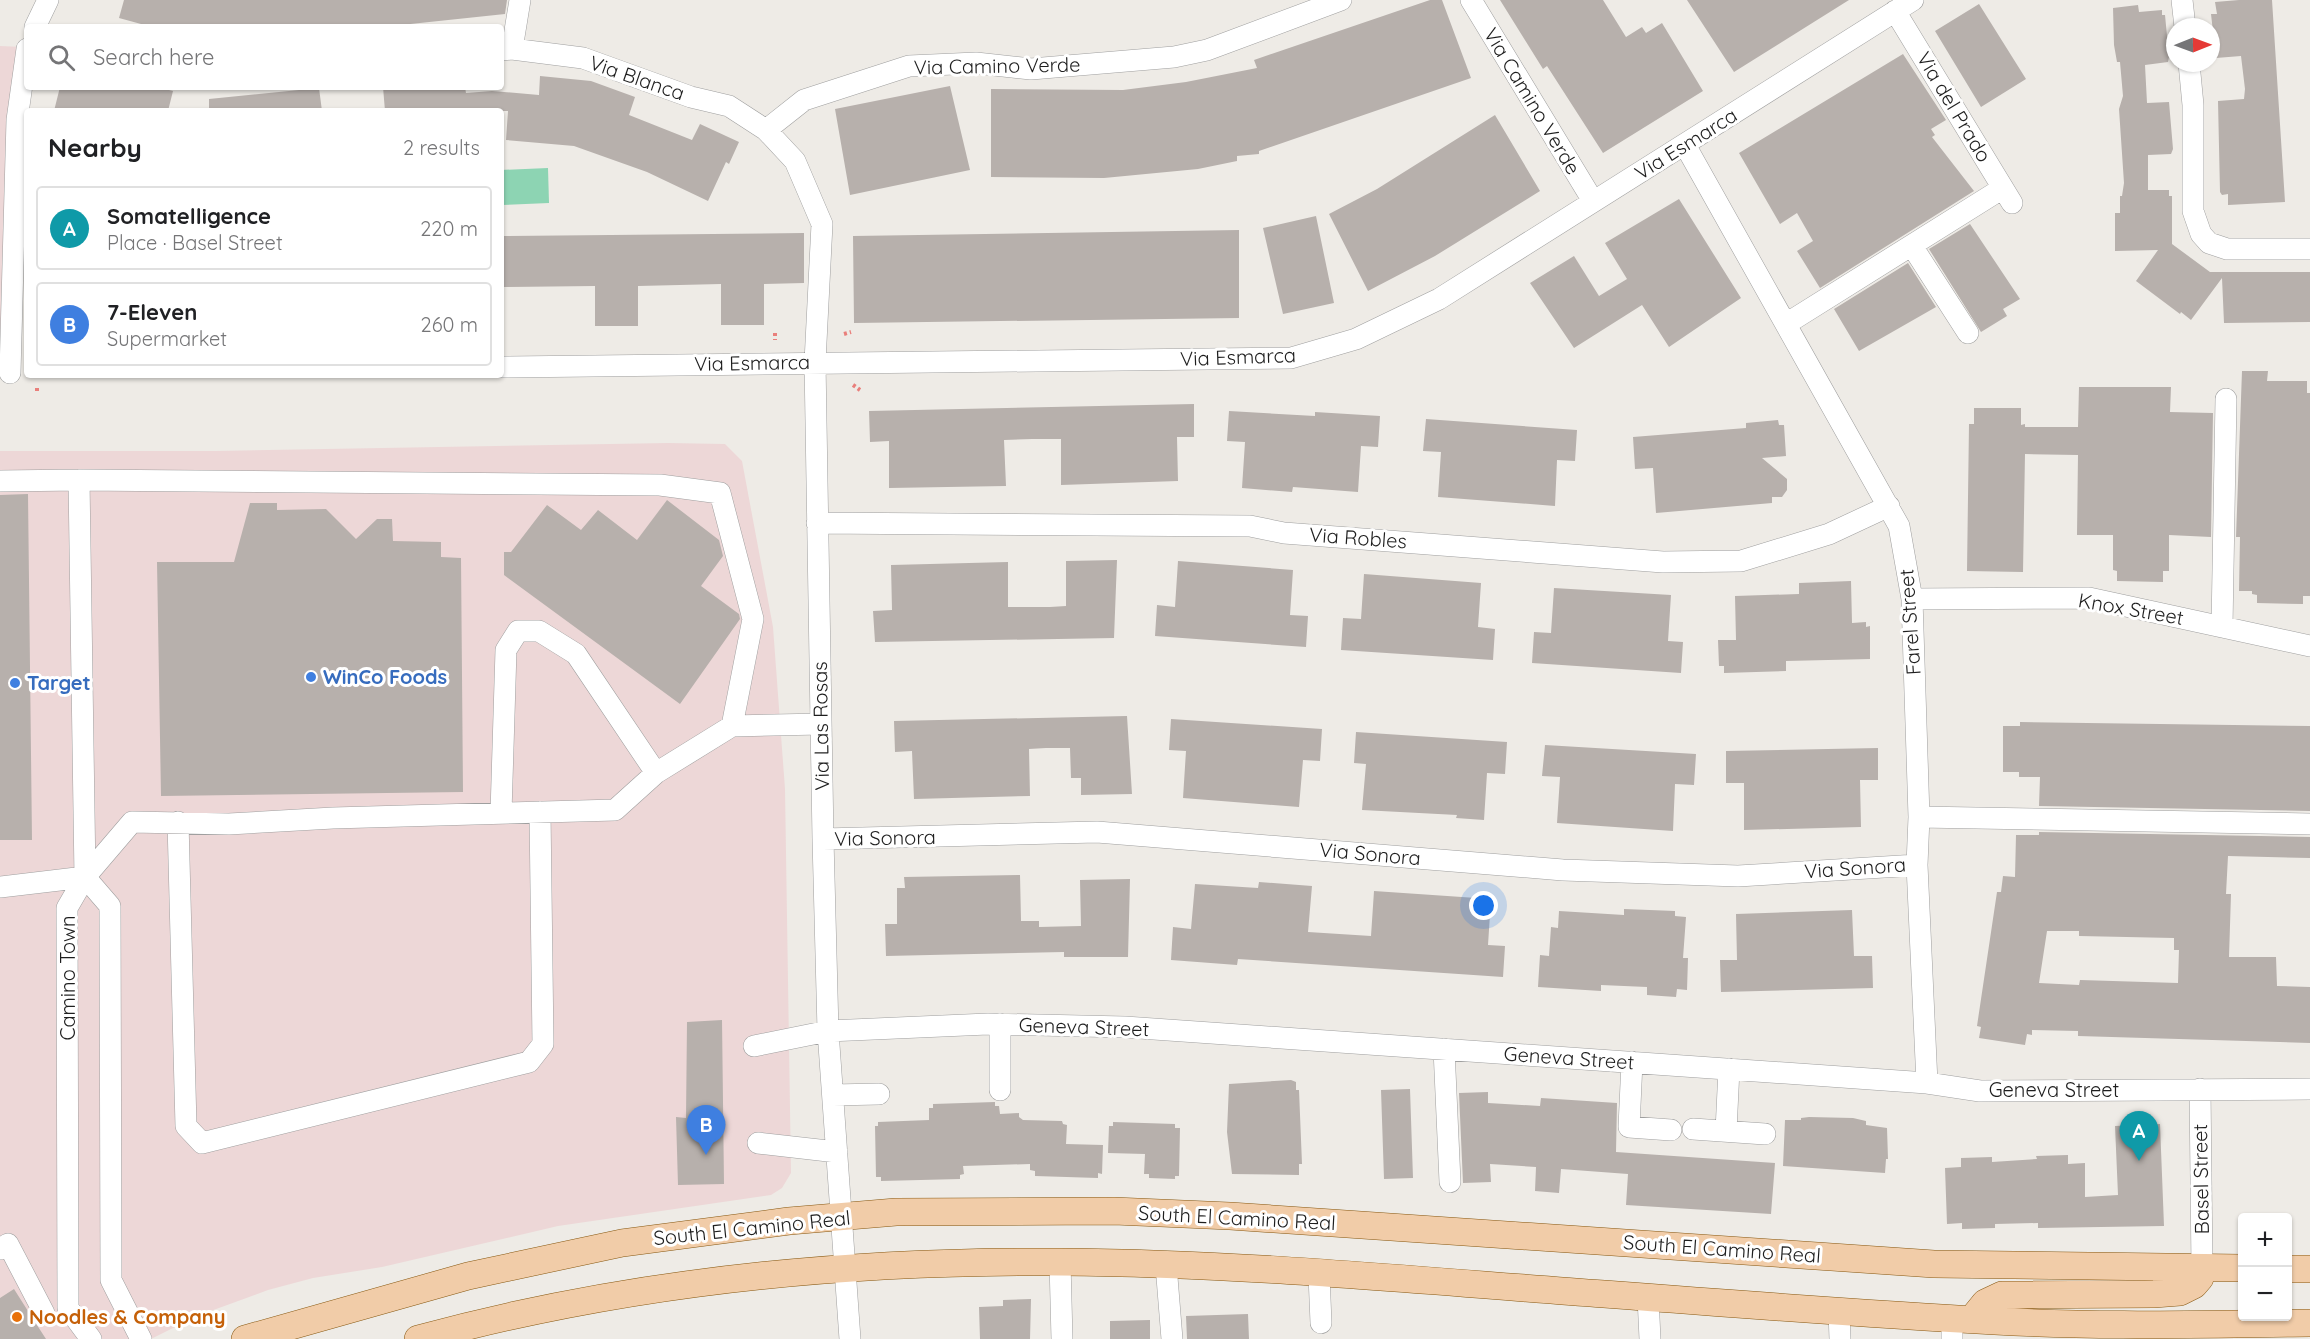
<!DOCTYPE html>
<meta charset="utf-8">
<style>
body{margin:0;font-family:Quicksand,sans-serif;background:#f6f6f6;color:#202124}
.controls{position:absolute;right:18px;bottom:18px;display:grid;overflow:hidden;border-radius:6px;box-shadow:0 2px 4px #0004}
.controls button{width:54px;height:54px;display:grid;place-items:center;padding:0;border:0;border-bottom:2px solid #e0e0e0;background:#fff;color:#202124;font:30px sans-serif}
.compass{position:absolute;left:2166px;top:18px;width:54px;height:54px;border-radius:50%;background:#fff;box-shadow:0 2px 4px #0004;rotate:89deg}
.you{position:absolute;left:1484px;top:906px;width:21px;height:21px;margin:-15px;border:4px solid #fff;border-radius:50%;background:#1a73e8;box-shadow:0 0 0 9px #1a73e833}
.badge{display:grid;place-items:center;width:39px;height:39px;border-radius:50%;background:#b51723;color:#fff;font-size:20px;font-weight:700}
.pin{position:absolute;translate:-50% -50px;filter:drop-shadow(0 2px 3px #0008)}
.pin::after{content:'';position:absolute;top:32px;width:21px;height:18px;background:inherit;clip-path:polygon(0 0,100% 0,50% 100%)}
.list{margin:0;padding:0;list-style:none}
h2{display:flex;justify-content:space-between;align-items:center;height:78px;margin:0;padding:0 24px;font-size:26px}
h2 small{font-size:20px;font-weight:400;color:#757577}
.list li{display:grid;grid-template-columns:39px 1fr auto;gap:18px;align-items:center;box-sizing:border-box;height:84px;margin:0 12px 12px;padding:0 12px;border:2px solid #e0e0e0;border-radius:6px}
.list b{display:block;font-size:22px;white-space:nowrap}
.list p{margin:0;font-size:20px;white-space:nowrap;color:#757577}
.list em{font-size:20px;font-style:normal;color:#757577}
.icon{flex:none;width:33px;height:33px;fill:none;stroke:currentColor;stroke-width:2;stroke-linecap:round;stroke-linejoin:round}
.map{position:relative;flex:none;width:2310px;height:1339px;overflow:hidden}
.search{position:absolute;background:#fff;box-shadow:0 2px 4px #0004;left:24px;top:24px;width:480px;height:66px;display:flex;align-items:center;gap:15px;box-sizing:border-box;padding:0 21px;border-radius:6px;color:#757577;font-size:22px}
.panel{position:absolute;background:#fff;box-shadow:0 2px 4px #0004;left:24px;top:108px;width:480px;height:270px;border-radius:6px}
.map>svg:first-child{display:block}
</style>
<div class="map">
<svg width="2310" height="1339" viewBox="0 0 2310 1339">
<rect width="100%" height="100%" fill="#eeebe6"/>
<path fill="#edd7d7" d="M0 46 23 47 0 369Z
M668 443 725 444 742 461 773 627 785 789 791 1173 782 1188 771 1195 558 1226 382 1267 313 1278 268 1290 197 1316 151 1339H0V451H216Z"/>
<path fill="#8dd4b3" d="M548 168 549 203 501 205V170Z"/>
<path fill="#b7b0ac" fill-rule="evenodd" d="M124 0H507L505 14 382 27H152L119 18Z
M1430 0H1442L1471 78 1259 151V154L1237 156V161L1198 169 1104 178 991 177V89L1123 90 1186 82 1257 68 1254 60Z
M1500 0H1603L1626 37 1642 27 1646 33 1662 23 1703 91 1603 153 1547 66 1543 69Z
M1687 0H1849L1734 72Z
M2239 0H2272L2285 202 2228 205V194L2222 195 2220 192 2218 101 2244 99 2245 89 2241 56 2216 58 2211 14H2217L2215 2Z
M1979 4 2026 79 1981 107 1935 31Z
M2138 5 2139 12 2162 10V15H2165L2169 57 2168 62 2145 65 2147 103 2169 102 2173 149 2171 154 2148 155V190H2169V196H2172V244L2210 272H2310V322L2224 323 2222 278 2191 320 2181 312 2180 314 2136 281 2158 250 2115 251V213H2120V196H2122L2124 183 2119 109 2123 96 2120 62H2117L2114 45 2113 8Z
M1903 54 1946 120 1931 129 1935 135 1932 137 1974 191 1820 288 1797 251 1813 241 1797 213 1780 224 1739 153Z
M540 76 591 81 635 97 629 115 692 140 700 124 739 142 729 164 726 162 708 201 647 172 574 146 506 140 508 111H385L383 87H465L466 93 492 91 539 95Z
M950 86 970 170 850 195 835 109Z
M60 87H157L173 91 168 111H54Z
M319 88 322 111H209V99Z
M1495 115 1540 191 1435 256 1368 291 1329 214 1377 189Z
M1679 199 1741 298 1669 347 1642 305 1574 348 1530 283 1574 256 1599 296 1627 279 1605 243Z
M1316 216 1334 303 1283 314 1263 228Z
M1970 224 2020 299 2003 309 2007 316 1981 332 1929 249Z
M1239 230V318L854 323 853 236Z
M804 233V283L764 284V325H721V284L638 286V326H595V286L501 287V236Z
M1908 263 1936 307 1859 351 1834 309Z
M2242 371H2268L2267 381H2307V393H2310V596H2303V604L2257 603V595L2252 594V591H2239L2240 537H2236Z
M2079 387H2171L2170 412 2213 413 2211 537 2169 535V571H2163V582L2117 581V571L2113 570V535H2077L2078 455 2025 454 2023 572 1967 571 1969 424H1974V408H2021V425L2025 424V427H2078Z
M1194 404V437H1177L1178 481 1061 485V439H1032L1004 440 1006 486 889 488V441L870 442 869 411Z
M1229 411 1315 416V412L1380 416 1378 447 1361 446 1358 492 1293 487 1292 492 1242 488 1245 442 1227 441Z
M1426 419 1577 430 1575 461 1557 460 1555 506 1438 497 1441 452 1423 451Z
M1778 420 1779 425H1784L1786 456 1762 458 1787 479V490L1782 497H1772V503L1656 513 1653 468 1635 469 1633 437 1746 428V423Z
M28 494 32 840H0V495Z
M667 500 719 540 723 556 701 586 739 614 740 619 680 704 504 575V552H511L547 505 581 530 598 510 637 540Z
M250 503H277V510L326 509 356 539 377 519H392L393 541 441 542V557L461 558 463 792 161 796 157 562H234Z
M1117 560 1114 638 875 642 873 611 892 610 891 565 1008 562V607H1050L1066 606V561Z
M1178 561 1293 570 1290 615 1308 616 1306 647 1155 636 1157 605 1175 607Z
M1364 574 1481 583 1478 627 1495 629 1493 660 1341 650 1343 618 1361 619Z
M1851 581 1852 623 1866 622V627L1870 626V659L1786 661V671L1724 673V666H1719L1718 640H1736L1735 596 1799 594V583Z
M1554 588 1671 595 1668 641 1683 642 1681 673 1532 663 1534 632 1551 633Z
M1127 716 1132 794 1081 795V778H1071L1070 748H1046L1029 749 1030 796 914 799 912 751 895 752 894 721Z
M1171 719 1322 729 1320 761 1303 760 1299 807 1183 798 1186 751 1169 750Z
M2020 722 2310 726V811L2039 806 2040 777H2019V772H2003V726H2020Z
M1356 732 1507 742 1505 774 1487 773 1484 820 1456 818 1457 815 1362 810 1366 764 1354 763Z
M1545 745 1696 754 1694 785 1675 784 1673 831 1557 823 1560 777 1542 776Z
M1878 748V780H1860L1861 827 1744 830V783H1726V751Z
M2039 832 2310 837V858L2228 856 2226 894H2231L2229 957H2276L2277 986 2310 987V1043L2078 1036V1031L2032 1030V1035L2027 1034 2025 1045 1979 1038 1981 1027 1977 1026 1997 892H2001L2003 876 2015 877 2016 835H2039ZM2047 931H2079V936L2174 938V950H2179L2178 983 2080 980 2079 985 2039 983Z
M1020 875 1021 921H1039V927L1081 926 1080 880 1130 879 1128 957H1064V952L886 956 885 924H897V888H905L904 877Z
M1259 882 1312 886 1308 932 1371 936 1374 891 1491 899 1488 945 1505 946 1503 977 1238 959 1237 965 1171 960 1173 927 1191 929 1195 884 1258 888Z
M1624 909 1675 911V916L1686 917 1683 958H1688L1687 990 1677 989 1676 997 1647 995V987L1601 985V991L1538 987 1540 955 1549 956 1551 927 1558 928 1559 911 1624 915Z
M1852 910 1854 956H1872L1873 988 1721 992 1720 960H1737L1736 914Z
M722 1020 724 1184 678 1185 676 1117 686 1118 687 1022Z
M1291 1080 1296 1082V1090H1299L1302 1164H1299V1175L1232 1174 1227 1132 1229 1084Z
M1410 1089 1413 1178 1384 1179 1381 1090Z
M1488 1092V1103L1540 1106 1541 1098 1617 1103 1616 1152 1775 1163 1771 1214 1626 1205 1628 1174 1561 1169 1559 1193 1535 1191 1536 1167 1490 1164 1491 1182 1463 1183 1459 1093Z
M995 1102V1106H999L1000 1114 1019 1113V1117L1023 1120 1062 1121 1063 1124 1067 1125 1066 1144 1103 1145 1102 1174 1098 1173V1178L1035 1176V1171L1030 1170V1164L963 1166 964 1174 960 1175V1179L881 1181V1177H876L875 1126H878V1122L929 1120V1108H933V1104Z
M1809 1117 1853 1118 1866 1121V1125L1887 1128 1888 1159H1886L1885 1173 1783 1166 1785 1120H1801V1118Z
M1113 1122 1175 1124V1128H1180L1179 1176H1175V1179L1149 1178V1174H1144L1145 1154 1108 1153 1109 1126H1113Z
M2160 1124 2164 1226 2038 1228V1223L1995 1224V1228L1962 1229V1223L1947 1224 1945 1168 1961 1167V1158L1992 1157V1162L2037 1159 2036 1156 2068 1155V1164L2085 1163V1197L2118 1195 2115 1126Z
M14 1289 33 1319 46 1339H0V1298Z
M1031 1299 1030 1339H980L979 1307 1003 1306V1300Z
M1248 1314 1249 1339H1187L1186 1316Z
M1150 1320V1339H1110V1321Z"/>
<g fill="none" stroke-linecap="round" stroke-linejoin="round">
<g stroke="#9f9f9f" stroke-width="22">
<path id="minor" d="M1471 0 1593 201
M2182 0 2185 27
M1895 11 2012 203
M35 27 48 0
M512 49 520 0
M501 50 512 49 583 58 691 97 729 106 766 130 795 161 822 224 815 362 823 839 828 1031 850 1339
M2189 63 2193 105V211L2201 234 2209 243 2227 249H2310
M766 130 804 100 909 66 976 63 1031 69 1174 57 1207 50 1341 0
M1685 145 1899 526 1912 599 1919 817 1917 865 1927 1083
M1912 246 1968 333
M1786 324 2003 188
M501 367 1291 358 1356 339 1439 299 1913 0
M10 373 17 120 27 49
M0 481 79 480
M817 523 1250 526 1284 533 1663 562 1741 561 1829 534 1889 506
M1912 599 2089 598 2310 646
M2222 627 2226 399
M501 813 506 650 518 631H539L576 654 656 773 732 726 821 724
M1919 817 2310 824
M178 822 186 1126 202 1143 529 1062 543 1044 540 812
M823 839 1097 832 1563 870 1738 876 1917 865
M85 877 79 480 660 485 720 493 753 619 732 726
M85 877 110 906 111 1280 141 1339
M85 877 67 908 68 1308 91 1339
M0 887 85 877 132 822 229 824 333 818 615 810 656 773
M754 1046 828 1031 988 1024 1125 1027 1927 1083 1980 1091 2310 1089
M1444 1049 1450 1182
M1632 1062 1629 1127 1671 1130
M2200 1089 2202 1268
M1000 1090V1024
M833 1095 879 1094
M1693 1129 1765 1134
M1726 1131 1729 1069
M758 1143 837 1152
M0 1249 8 1244 44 1313
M1060 1262 1062 1339
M1166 1265 1172 1339
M1319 1275 1321 1323
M1648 1297 1650 1339
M1839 1311 1840 1339
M1952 1318V1339"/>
</g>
<g stroke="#875811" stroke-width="28">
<path id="major" d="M2288 1269H2310
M1972 1319 1985 1303 2002 1295 2154 1294 2180 1292 2194 1285 2200 1278 2202 1268
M245 1339 468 1276 622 1243 789 1221 896 1212 1114 1211 1230 1216 1934 1264 2242 1268
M418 1339C627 1282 845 1260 1061 1262 1241 1263 1424 1281 1604 1294 1734 1304 1865 1314 1995 1321 2099 1327 2205 1324 2310 1323"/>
</g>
<path stroke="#e97f7b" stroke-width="4" stroke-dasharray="3 3" stroke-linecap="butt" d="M775 333V340
M844 334 851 332
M853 385 860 390
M37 391V388"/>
<use href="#minor" stroke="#fff" stroke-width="21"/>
<use href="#major" stroke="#f1cca8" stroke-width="27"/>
</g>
<g fill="#3f7fe0" stroke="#fff" stroke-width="2">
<circle cx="311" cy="677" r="6"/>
<circle cx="15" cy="683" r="6"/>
</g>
<circle fill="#e8710a" stroke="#fff" stroke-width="2" cx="17" cy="1317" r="6"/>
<g text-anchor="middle" stroke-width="6" stroke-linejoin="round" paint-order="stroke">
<g font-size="20" fill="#1e1e1e" stroke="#fff">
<text transform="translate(997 66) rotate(-1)" y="7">Via Camino Verde</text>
<text transform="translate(637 78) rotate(19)" y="7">Via Blanca</text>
<text transform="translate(1532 101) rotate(59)" y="7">Via Camino Verde</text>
<text transform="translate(1954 107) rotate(59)" y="7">Via del Prado</text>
<text transform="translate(1686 144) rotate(-32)" y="7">Via Esmarca</text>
<text transform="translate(1238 357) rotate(-2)" y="7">Via Esmarca</text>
<text transform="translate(752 363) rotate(-1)" y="7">Via Esmarca</text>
<text transform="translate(1358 538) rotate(4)" y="7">Via Robles</text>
<text transform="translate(2131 609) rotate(10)" y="7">Knox Street</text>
<text transform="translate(1910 622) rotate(-94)" y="7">Farel Street</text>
<text transform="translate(821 726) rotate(-91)" y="7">Via Las Rosas</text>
<text transform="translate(885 838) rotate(-1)" y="7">Via Sonora</text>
<text transform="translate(1370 854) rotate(5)" y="7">Via Sonora</text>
<text transform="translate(1855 868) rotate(-4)" y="7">Via Sonora</text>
<text transform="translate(68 978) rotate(-90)" y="7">Camino Town</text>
<text transform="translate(1084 1027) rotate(2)" y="7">Geneva Street</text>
<text transform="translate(1569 1058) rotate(4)" y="7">Geneva Street</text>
<text x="2054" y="1097">Geneva Street</text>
<text transform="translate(2201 1179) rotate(-91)" y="7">Basel Street</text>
<text transform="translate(1237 1218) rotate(3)" y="7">South El Camino Real</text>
<text transform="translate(752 1228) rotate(-6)" y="7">South El Camino Real</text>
<text transform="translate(1722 1249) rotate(4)" y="7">South El Camino Real</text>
</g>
<g font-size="20" font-weight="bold" fill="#366cbe" stroke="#fff" text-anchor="start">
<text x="323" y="684">WinCo Foods</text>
<text x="27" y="690">Target</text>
</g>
<g font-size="20" font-weight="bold" fill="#c56008" stroke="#fff" text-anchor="start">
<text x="29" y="1324">Noodles &amp; Company</text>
</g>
</g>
</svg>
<div class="controls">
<button>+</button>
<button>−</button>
</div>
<svg class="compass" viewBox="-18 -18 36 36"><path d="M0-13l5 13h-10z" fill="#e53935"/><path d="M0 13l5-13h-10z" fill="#757577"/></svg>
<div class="you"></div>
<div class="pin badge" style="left:2139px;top:1161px;background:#0f9aa8">A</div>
<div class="pin badge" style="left:706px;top:1155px;background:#3f7fe0">B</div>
<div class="search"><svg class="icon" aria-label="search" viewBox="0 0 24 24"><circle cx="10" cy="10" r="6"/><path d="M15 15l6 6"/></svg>Search here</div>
<section class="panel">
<h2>Nearby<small>2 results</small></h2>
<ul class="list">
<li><span class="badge" style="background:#0f9aa8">A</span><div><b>Somatelligence</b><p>Place · Basel Street</p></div><em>220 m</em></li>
<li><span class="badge" style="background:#3f7fe0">B</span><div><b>7-Eleven</b><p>Supermarket</p></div><em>260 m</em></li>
</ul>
</section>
</div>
